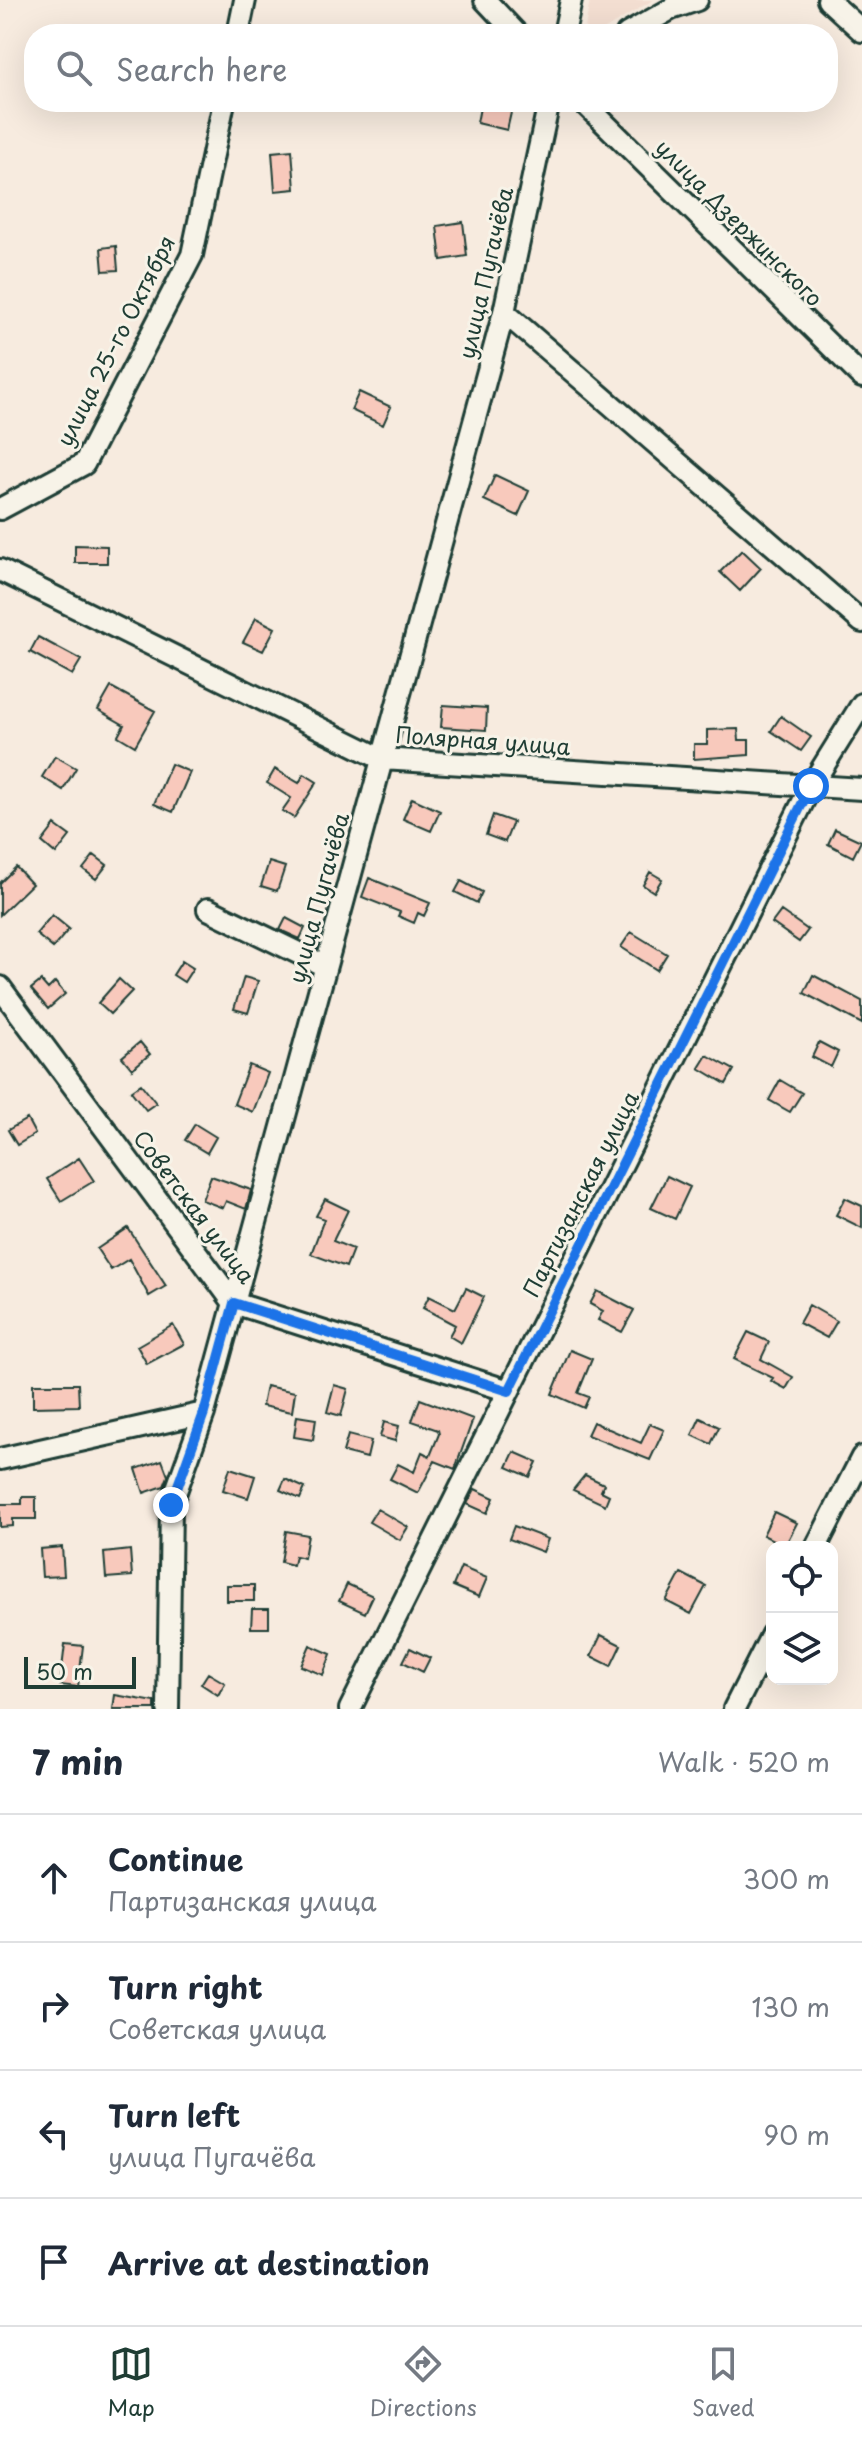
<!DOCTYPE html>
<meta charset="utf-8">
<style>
body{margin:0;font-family:"Playpen Sans",sans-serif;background:#f2f2f3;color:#1f2937}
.controls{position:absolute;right:24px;bottom:24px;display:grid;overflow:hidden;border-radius:16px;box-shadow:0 8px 32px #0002}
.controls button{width:72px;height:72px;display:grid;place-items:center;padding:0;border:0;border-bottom:2px solid #e0e1e3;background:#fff;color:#1f2937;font:40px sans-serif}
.scale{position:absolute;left:24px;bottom:20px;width:112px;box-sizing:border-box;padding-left:8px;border:4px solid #1f3d34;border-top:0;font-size:22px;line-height:28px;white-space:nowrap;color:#1f3d34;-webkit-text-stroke:6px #f7f3e8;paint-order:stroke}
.stop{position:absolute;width:24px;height:24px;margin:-18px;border:6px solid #1a73e8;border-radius:50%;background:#fff}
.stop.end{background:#1a73e8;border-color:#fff;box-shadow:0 2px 8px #0008}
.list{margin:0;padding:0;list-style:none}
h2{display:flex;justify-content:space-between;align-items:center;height:104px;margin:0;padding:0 32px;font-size:34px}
h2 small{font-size:26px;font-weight:400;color:#747a83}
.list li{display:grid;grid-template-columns:52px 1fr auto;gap:24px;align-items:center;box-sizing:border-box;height:128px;padding:0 32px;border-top:2px solid #e0e1e3}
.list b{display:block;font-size:30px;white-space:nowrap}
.list p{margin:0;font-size:26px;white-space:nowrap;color:#747a83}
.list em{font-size:26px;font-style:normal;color:#747a83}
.icon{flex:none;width:44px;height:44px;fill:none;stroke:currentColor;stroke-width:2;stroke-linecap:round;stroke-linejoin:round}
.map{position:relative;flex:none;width:862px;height:1709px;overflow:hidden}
.search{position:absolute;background:#fff;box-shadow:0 8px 32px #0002;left:24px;right:24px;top:24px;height:88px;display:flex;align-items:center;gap:20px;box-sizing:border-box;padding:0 28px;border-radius:32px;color:#747a83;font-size:30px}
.sheet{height:616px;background:#fff}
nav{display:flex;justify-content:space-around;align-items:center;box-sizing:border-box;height:112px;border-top:2px solid #e0e1e3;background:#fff;font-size:22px;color:#747a83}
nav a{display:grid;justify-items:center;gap:4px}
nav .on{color:#1f3d34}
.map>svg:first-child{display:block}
</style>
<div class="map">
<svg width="862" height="1709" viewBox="0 0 862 1709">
<rect width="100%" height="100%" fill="#f7ebdf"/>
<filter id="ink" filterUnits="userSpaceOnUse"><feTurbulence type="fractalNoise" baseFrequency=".0125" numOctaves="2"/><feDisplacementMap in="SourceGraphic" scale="16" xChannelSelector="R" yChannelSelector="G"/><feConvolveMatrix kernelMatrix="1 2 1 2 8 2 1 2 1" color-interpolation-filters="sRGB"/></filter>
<g filter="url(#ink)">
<path fill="#f3ded1" d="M590 0H653L597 34H584Z"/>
<path fill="#f8c9bc" stroke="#1f3d34" stroke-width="2" d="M481 102 513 104 507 130 477 123Z
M292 150 295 189 275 191 272 152Z
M463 222 467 256 441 260 437 226Z
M116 246 118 270 103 271 101 248Z
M359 392 391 407 383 425 351 410Z
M495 475 529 491 518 516 484 500Z
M75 545 107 546V563H75Z
M742 550 761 568 740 591 720 572Z
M256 618 275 628 263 651 243 642Z
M38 637 81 660 72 675 30 652Z
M111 687 155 711 135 746 118 736 124 725 98 710Z
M443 705 487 708 486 730 441 727Z
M781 716 811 737 801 751 771 731Z
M738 729 739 740H749V755L694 759V744H707V730Z
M55 756 76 768 63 790 42 777Z
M171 764 190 772 173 812 154 804Z
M275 769 299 783 304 774 317 782 294 818 282 811 291 798 267 783Z
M412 798 440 811 431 831 403 819Z
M493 815 513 822 505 842 486 835Z
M55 825 70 836 56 854 42 842Z
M835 829 861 841 853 857 828 844Z
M94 855 107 865 96 879 83 869Z
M269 862 285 867 277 891 261 886Z
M16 867 32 884 0 915V883Z
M650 872 662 879 654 892 643 885Z
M369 878 430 903 424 916 418 913 414 923 398 916 400 912 362 897Z
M461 881 482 892 477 903 455 892Z
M781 911 808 930 799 942 772 923Z
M52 915 69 929 53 948 36 934Z
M286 918 305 928 300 939 280 930Z
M631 932 667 954 657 970 621 947Z
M182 961 193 968 184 982 173 975Z
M813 975 862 1001V1024L804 993Z
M244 977 258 981 248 1013 234 1009Z
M119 979 132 991 110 1014 98 1003Z
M41 981 48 989 55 982 65 994 48 1009 31 989Z
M140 1042 150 1054 132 1069 122 1057Z
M819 1042 838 1052 831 1067 812 1057Z
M707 1055 734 1070 726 1084 699 1068Z
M249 1065 268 1073 253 1112 234 1104Z
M780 1080 802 1093 790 1112 769 1100Z
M141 1084 156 1103 146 1110 131 1091Z
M27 1119 35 1134 17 1145 8 1130Z
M195 1124 216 1137 207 1153 185 1140Z
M79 1158 94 1181 61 1201 47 1179Z
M211 1176 251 1190 246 1209 226 1201 223 1208 202 1200Z
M667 1176 690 1187 675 1219 651 1208Z
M845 1198 862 1206V1228L836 1215Z
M325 1199 348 1210 333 1241 353 1249 346 1267 311 1254 324 1219 316 1216Z
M128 1228 166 1286 149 1296 129 1259 111 1270 97 1249Z
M466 1288 484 1297 461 1343 449 1336 455 1325 423 1308 429 1296 455 1309Z
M597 1291 634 1310 622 1332 598 1320 603 1311 590 1304Z
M809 1305 837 1321 827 1338 799 1323Z
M173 1325 184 1344 147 1364 137 1346Z
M748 1332 769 1342 761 1359 793 1377 786 1389 771 1381 773 1378 734 1359Z
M570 1350 592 1359 578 1393 589 1397 584 1408 552 1394Z
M33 1384H78L79 1406 33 1407Z
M334 1385 348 1389 341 1416 327 1412Z
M266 1386 295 1392 292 1412 262 1406Z
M420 1399 473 1419 455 1469 435 1461 418 1493 390 1479 398 1464 414 1472 422 1452 430 1456 439 1434 438 1430 412 1421Z
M297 1416 316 1419 313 1440 294 1437Z
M700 1418 719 1427 711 1444 692 1435Z
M384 1422 399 1426 395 1441 380 1437Z
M593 1422 641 1443 650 1424 664 1430 650 1460 587 1435Z
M348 1435 371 1441 367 1458 343 1452Z
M514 1452 537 1462 530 1477 507 1467Z
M162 1460 168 1476 164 1486 144 1493 136 1469Z
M230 1468 255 1476 248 1498 223 1490Z
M585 1475 604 1484 601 1491 609 1495 605 1505 573 1490Z
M285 1479 305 1488 300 1499 280 1490Z
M475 1489 494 1498 487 1513 467 1504Z
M22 1497H36V1519H13V1526L0 1527V1504H22Z
M377 1509 408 1527 400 1540 369 1522Z
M774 1512 797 1523 785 1546 763 1535Z
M514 1526 548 1539 543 1552 509 1539Z
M286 1531 308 1535 304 1558 295 1556 293 1565 281 1562Z
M62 1547 64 1576 42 1577 40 1549Z
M130 1550 132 1576 106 1578 104 1553Z
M461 1567 487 1578 479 1597 453 1586Z
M681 1573 706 1586 691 1614 666 1601Z
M347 1584 373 1596 365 1613 339 1601Z
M227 1585H254V1601H227Z
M252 1609H269V1628H251Z
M601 1635 621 1645 611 1666 591 1656Z
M65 1644 83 1646 78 1687 60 1685Z
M310 1645 331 1654 323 1675 301 1666Z
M410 1648 430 1658 423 1672 403 1662Z
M208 1673 225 1683 218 1695 201 1684Z
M115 1695 155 1702V1709H113Z"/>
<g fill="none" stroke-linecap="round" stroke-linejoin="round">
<g stroke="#1f3d34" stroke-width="26">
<path id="minor" d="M485 0 517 34
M828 0 862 31
M238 34 245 0
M564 34 571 0
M627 34 671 9 697 0
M583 102 862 377
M504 312 862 622
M0 509 84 464 192 255 224 102
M0 570 382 759 862 789
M208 909 325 966
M0 987 234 1303 509 1391
M0 1459 204 1413
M816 1547 862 1457
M168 1709 171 1505 204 1413 234 1303 504 312 549 102
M350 1709 811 786 862 704
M734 1709 772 1634"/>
</g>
<use href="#minor" stroke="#f7f3e8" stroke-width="20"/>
</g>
</g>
<g fill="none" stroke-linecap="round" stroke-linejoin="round" filter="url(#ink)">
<path stroke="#1a73e8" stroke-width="10" d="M171 1505 204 1413 234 1303 509 1391 811 786"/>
</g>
<g text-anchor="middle" stroke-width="6" stroke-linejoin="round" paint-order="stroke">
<g font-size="22" fill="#1f3d34" stroke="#f7f3e8">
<text transform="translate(739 223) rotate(45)" y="8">улица Дзержинского</text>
<text transform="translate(486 273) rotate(-77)" y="8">улица Пугачёва</text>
<text transform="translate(116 341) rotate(-63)" y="8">улица 25-го Октября</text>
<text transform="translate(483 741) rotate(4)" y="8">Полярная улица</text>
<text transform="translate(319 898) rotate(-75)" y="8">улица Пугачёва</text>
<text transform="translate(581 1194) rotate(-63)" y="8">Партизанская улица</text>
<text transform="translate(194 1207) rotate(53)" y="8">Советская улица</text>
</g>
</g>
</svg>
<div class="controls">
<button><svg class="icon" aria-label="locate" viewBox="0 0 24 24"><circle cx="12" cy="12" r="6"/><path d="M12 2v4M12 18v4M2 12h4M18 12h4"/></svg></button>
<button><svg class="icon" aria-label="layers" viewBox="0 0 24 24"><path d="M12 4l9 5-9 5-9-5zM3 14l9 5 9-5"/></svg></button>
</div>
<div class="scale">50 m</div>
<div class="stop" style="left:811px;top:786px"></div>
<div class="stop end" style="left:171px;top:1505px"></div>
<div class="search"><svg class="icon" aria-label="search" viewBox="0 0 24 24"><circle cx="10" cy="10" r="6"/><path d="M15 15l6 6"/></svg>Search here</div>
</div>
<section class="sheet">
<h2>7 min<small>Walk · 520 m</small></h2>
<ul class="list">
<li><svg class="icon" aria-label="ahead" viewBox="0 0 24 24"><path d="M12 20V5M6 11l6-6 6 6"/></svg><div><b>Continue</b><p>Партизанская улица</p></div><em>300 m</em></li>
<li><svg class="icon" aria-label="right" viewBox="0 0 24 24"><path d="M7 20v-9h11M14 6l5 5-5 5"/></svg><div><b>Turn right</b><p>Советская улица</p></div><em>130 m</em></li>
<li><svg class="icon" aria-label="left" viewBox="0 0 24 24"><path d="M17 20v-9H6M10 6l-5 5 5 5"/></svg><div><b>Turn left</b><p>улица Пугачёва</p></div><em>90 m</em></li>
<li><svg class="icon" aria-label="arrive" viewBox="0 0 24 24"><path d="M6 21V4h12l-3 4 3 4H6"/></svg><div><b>Arrive at destination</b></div></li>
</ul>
</section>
<nav>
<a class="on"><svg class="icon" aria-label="map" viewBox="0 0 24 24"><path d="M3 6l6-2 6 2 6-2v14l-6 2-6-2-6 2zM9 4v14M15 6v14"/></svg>Map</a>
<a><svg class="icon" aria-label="directions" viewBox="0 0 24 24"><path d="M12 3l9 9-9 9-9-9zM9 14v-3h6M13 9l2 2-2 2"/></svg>Directions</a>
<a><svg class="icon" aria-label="saved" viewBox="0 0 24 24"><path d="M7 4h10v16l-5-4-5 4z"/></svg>Saved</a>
</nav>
